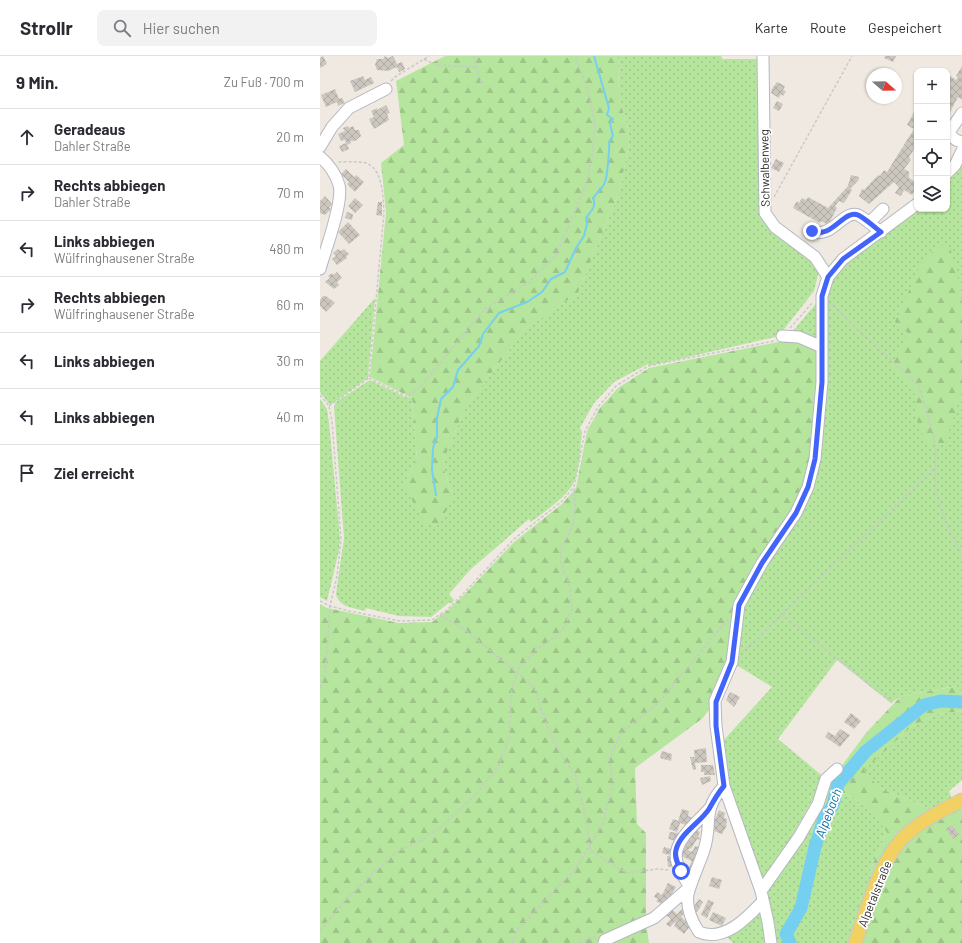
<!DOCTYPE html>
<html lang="de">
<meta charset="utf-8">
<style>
body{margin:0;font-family:Barlow,sans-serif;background:#f2f2f3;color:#2b2b33}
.controls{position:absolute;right:12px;top:12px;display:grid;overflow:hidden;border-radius:8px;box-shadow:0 1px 3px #0004}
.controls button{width:36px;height:36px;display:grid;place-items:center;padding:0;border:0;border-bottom:1px solid #e1e1e2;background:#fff;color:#2b2b33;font:20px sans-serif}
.compass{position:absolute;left:546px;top:12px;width:36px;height:36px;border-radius:50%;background:#fff;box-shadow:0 1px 3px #0004;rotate:110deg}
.stop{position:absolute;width:12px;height:12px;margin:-9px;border:3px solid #4264fb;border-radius:50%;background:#fff}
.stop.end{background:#4264fb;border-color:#fff;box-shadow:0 1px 4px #0008}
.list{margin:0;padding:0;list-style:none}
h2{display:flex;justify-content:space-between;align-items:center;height:52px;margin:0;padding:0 16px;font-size:17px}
h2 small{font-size:13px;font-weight:400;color:#7c7c81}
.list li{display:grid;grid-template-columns:26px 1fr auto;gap:12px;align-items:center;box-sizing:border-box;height:56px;padding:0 16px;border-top:1px solid #e1e1e2}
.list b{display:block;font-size:15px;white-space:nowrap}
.list p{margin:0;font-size:13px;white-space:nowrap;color:#7c7c81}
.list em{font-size:13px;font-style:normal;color:#7c7c81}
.icon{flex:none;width:22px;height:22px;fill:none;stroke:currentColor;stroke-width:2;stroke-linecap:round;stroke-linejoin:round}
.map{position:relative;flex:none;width:642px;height:887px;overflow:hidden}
header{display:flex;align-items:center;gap:24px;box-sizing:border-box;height:56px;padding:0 20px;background:#fff;border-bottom:1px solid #e1e1e2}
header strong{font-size:19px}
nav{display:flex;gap:22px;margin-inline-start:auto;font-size:14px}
.search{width:280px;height:36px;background:#f2f2f3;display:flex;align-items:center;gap:10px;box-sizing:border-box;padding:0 14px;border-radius:8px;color:#7c7c81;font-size:15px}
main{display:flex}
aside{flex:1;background:#fff}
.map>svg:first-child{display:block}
</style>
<header>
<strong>Strollr</strong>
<div class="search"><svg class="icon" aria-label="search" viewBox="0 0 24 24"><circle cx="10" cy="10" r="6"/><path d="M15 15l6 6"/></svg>Hier suchen</div>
<nav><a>Karte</a><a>Route</a><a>Gespeichert</a></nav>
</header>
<main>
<aside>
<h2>9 Min.<small>Zu Fuß · 700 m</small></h2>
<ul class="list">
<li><svg class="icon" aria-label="ahead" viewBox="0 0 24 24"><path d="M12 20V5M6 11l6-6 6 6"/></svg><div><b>Geradeaus</b><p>Dahler Straße</p></div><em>20 m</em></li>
<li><svg class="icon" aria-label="right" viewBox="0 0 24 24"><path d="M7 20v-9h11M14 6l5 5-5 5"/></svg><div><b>Rechts abbiegen</b><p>Dahler Straße</p></div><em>70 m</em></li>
<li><svg class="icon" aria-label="left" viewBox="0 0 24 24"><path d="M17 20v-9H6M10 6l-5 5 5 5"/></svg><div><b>Links abbiegen</b><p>Wülfringhausener Straße</p></div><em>480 m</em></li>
<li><svg class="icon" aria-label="right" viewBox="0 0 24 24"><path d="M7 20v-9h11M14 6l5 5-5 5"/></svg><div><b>Rechts abbiegen</b><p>Wülfringhausener Straße</p></div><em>60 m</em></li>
<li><svg class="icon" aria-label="left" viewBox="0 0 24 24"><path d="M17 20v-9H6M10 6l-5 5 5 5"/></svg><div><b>Links abbiegen</b></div><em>30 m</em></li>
<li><svg class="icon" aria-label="left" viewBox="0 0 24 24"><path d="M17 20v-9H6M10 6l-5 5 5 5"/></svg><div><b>Links abbiegen</b></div><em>40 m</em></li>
<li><svg class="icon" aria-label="arrive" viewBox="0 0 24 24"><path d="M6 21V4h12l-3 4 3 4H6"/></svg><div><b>Ziel erreicht</b></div></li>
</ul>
</aside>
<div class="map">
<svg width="642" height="887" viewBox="0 0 642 887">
<defs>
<pattern id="grass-dots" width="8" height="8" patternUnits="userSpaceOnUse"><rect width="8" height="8" fill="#b6e59e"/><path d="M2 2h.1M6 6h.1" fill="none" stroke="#9dc588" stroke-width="1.8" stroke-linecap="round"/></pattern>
<pattern id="forest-firs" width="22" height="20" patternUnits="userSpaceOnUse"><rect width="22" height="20" fill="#b6e59e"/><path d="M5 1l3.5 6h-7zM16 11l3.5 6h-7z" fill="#9dc588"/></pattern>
<pattern id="building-cross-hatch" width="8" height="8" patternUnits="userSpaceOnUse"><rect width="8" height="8" fill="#cbc7bf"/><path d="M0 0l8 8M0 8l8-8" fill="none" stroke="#afaba4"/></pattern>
</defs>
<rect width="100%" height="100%" fill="#efe9e1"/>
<path fill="url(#grass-dots)" d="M298 0H401L402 3H442V153L493 202 499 215 494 235 461 277 455 281 329 310 328 308 294 326 274 347 260 372 262 376C260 392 260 410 254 426 248 440 223 457 211 466L209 463 151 513 129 538 134 544 131 548 130 546 111 561 79 560 46 552 45 555C32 551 20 552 16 538L24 482 14 351 16 346 50 324 87 342 89 341 92 342 97 403 84 428 134 442 122 408 145 352 205 273 258 237 300 134 309 88 308 72 299 42Z
M640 110 642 111V641L636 630 581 640 571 647 517 604 458 683 505 722 446 826H441L409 730 402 686 452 631 413 607 424 547 448 507 506 239 512 223 520 211 597 153H627V125Z
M55 242 48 322 10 349 0 336V305Z
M499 244V286L472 276Z
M0 343 7 353 9 366 20 483 19 494 7 545 0 541Z
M642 655V724L629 735 633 745 614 755 578 739 560 733 543 714 592 670 617 658Z
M524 737C542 747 556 758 567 776L550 814 557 817 532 887H454L444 835 497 755 489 838 504 780Z
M440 852 447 887H413L405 879Z"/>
<path fill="url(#forest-firs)" d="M125 0H298L299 42 308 72 309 88 300 134 258 237 205 273 145 352 122 408 134 442 117 470 104 468 84 428 97 403 92 342 50 321 66 156 61 107 84 89 76 25Z
M619 189 630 191 639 226 642 248V335L626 387 608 390 598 371 596 340 571 312 588 277 575 266 601 207Z
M464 283 478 284 499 292 493 403 485 431 418 548 411 606 394 646 383 662 315 712 317 768 326 777V865L283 887H0V548L7 552 79 567 112 566 127 555 146 537 194 486 242 448 256 432 267 375 280 352 298 332 329 312 458 286Z
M637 630 642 641V655L617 658 592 670 544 714 560 733 578 739 614 755 557 817 550 814 567 776C556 758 542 747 524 737L504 780 489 839 479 840V826L497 755 512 723 546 677 581 640Z
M642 748V887H539L564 821 588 782Z
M326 867 329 887H285Z"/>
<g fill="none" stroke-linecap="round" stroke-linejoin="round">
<path stroke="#75cff0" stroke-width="2" d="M116 439 112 414 113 392 117 381V362L121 343 133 331 138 314 159 290 163 278 179 257 207 246 222 236 231 223 245 216 256 192 264 180 267 168 266 162C271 155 277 150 273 142 277 137 283 132 285 126 287 122 290 90 289 86L293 80 290 68 293 63 287 59 289 52 274 0"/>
<path stroke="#75cff0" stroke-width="13" d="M470 887 466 878 481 852 495 791 504 763 513 749 518 728 546 695 604 649 621 645 642 646"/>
</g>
<path fill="url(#building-cross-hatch)" d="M3 0 7 8 0 12V2Z
M65 0 68 2 73 0 77 8 82 6 85 13 79 16 77 11 68 15 57 14 55 9 57 3H63Z
M565 0H576L573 6 564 2Z
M642 10V44L638 41 630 56 627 54V39L629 35 627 34V18L636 24 638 21 636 20Z
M43 20 45 24 51 21 54 27 35 36 30 25Z
M457 26 465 30 463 34 466 35 463 40 461 38 459 42 451 37 452 35 451 34Z
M15 33 19 43 22 42 25 47 18 50 17 46 6 51 1 39Z
M457 45 463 48 459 55 453 52Z
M66 49 70 57 67 58 69 64 54 73 49 63 54 61 51 55 57 52V54Z
M594 56 597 58V89L589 101 591 104 584 113 589 116V122L597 127V130L592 139 584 134 581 140 575 137 579 131 574 126 549 148 539 140 542 133 544 134 558 119 560 120 564 114 567 116 594 73 587 69Z
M28 70 29 72 33 70 35 74H39L41 80 35 85H30L31 87 27 89 29 93 22 96 19 90 26 87 25 84 21 85 18 78 25 75 23 72Z
M456 103 464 107 459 116 451 112Z
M26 113 34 121 36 119 44 126 35 136 27 128 29 126 21 118Z
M531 119 539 121 538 125 530 133 532 134 524 147 519 145 515 150 517 152 508 169 501 165 500 167 473 152 477 145 479 147 482 142 486 144 488 141 508 152 528 130Z
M5 140 12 148 9 151 11 153 5 159 0 157V145Z
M35 142 43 149 35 157 28 150Z
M58 146H62V160L56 159Z
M27 156 33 158 32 164 25 162Z
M28 166 40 179 29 188 18 176Z
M18 193 21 195 24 193 29 198 26 201 27 202 17 209 12 203 16 200 13 197Z
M17 216 22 222 17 226 19 229 14 233 5 226 10 222 8 220 12 217 13 219Z
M3 240H6L15 247 6 256 0 250V244Z
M410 636 420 641 414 651 406 644Z
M531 657 541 665 534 673 524 666Z
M520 673 530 679 520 691 505 681 508 676 515 680Z
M386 692 387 706 375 707 376 713 373 714 370 701H374L375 705 374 694Z
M342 695 352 698 351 705 340 702Z
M381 709H393L395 719H384V716H381Z
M390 720 391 725 382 729 380 722Z
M362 753 369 755 368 760 375 763 372 771 360 767 357 776 349 773 353 763 358 765Z
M399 754 405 757 404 762 407 763 406 771 402 778 394 775 395 772 392 771Z
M632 769 639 778 633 783 626 773Z
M375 773 380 776 378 781 380 782 379 784 377 783 371 793 370 792 368 794 372 796 375 790 379 791 373 815 368 813 372 805 361 800 368 783 370 784Z
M350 776 359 777 358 785 348 783Z
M344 791 351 793 349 799 342 797Z
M347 800H354L355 810 348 811Z
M392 821 402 824 399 833 389 830Z
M348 827 356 831 345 850 336 845 338 843 334 841 337 836 342 839Z
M379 843 383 846 377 856 372 853Z
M388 844 394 846 387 862 381 859Z
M350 852 357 858 362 853 365 856 361 861 371 869 364 878 354 870 356 867 355 866 350 871 346 868 351 863 345 858Z
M393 856 406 862 402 870 389 864Z"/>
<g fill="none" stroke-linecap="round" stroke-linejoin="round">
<g stroke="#b4b7c1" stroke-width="13">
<path id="minor" d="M443 0 445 157 455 171 495 201 508 221
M642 57 630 75V79L636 84 642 86
M0 91 12 71 29 52 66 33
M0 101C8 107 16 118 19 129 24 145 5 195 0 213
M627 117 635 109 642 95
M549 167 563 153
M492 175C511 184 524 153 538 159 546 163 554 171 561 176
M462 280 479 281 502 291
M404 730C381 755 393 767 384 794 379 809 372 823 368 838 366 852 371 864 379 876 404 887 428 861 443 845
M370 831C365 823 359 815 357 806 351 786 377 767 389 753
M441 835 479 781 498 748 506 723 517 713
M284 887 285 884 334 862 370 831
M451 887 448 866 441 835 404 730 396 670 395 645 412 606 419 549 442 507 476 457 488 431 495 403 502 326V240L508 221 523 203 597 148"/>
</g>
<g stroke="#c9c9c9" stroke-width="15">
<path id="major" d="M535 887C547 855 558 810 581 784 598 766 621 755 642 744"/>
</g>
<path stroke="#c9c9c9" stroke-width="1.5" stroke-dasharray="3 2" stroke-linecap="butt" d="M154 0 161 27
M104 3C121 13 138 9 156 11
M71 25 75 21 109 0
M454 141 532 0
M511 248 599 330 613 377 616 395 615 412 616 436 627 469 642 499
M470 272 493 246
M49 322 87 341 101 330 165 253 209 226 235 201 266 129 273 95 275 69 269 37 255 0
M0 339 9 350 12 365 21 483 17 520 10 550 6 610 0 634
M9 350 49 322 64 156C63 141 63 113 46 107 38 105 26 106 17 106
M0 545 10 550 29 555 80 565 112 564 127 554 146 535 194 483 241 446 254 431 265 375 278 351 296 330 328 310 454 285
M462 558 572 647
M120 559 144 573 211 628 217 637 221 654 233 683 243 701 255 719 268 769V785L272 796 307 817 337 813 350 814
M423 596 615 412
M642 858V873
M0 875 22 848 44 826 75 797 102 784 122 770 156 738 178 711 189 682 192 632 199 611 218 592 235 581 243 573 252 554 250 531 241 506V494L252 471 255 455 254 431
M192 887 197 874 256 812 283 767 293 725 289 704 298 682 304 674 339 646 408 563
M259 887 273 881 276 882"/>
<use href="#minor" stroke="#fff" stroke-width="11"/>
<use href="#major" stroke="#f2d163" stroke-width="13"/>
</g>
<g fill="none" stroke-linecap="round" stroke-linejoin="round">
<path stroke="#4264fb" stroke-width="5" d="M361 815C358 808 354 801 356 794 360 777 381 766 389 753 394 744 398 737 404 730L396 670V646L412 606 419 549 442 507 476 457 488 431 495 403 502 326V240L508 221 523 203 561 176C554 171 546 163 538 159 524 153 511 184 492 175"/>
</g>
<g text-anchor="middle" stroke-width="3.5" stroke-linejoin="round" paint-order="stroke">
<g font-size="12" fill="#2e2e2e" stroke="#fff">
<text transform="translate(445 112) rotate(-91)" y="4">Schwalbenweg</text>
<text transform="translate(555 838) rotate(-68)" y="4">Alpetalstraße</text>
</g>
<g font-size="13" font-style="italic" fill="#0d6fa3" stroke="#fff">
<text transform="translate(508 757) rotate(-69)" y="5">Alpebach</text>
</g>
</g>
</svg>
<div class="controls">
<button>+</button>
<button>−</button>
<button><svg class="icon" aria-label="locate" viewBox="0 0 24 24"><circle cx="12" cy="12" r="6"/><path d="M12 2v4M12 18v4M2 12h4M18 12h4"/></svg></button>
<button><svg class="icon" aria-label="layers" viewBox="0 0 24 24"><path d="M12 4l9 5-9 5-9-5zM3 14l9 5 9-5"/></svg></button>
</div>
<svg class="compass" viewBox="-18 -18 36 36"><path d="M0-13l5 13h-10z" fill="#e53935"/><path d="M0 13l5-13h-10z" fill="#7c7c81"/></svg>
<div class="stop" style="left:361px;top:815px"></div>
<div class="stop end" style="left:492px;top:175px"></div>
</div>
</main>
